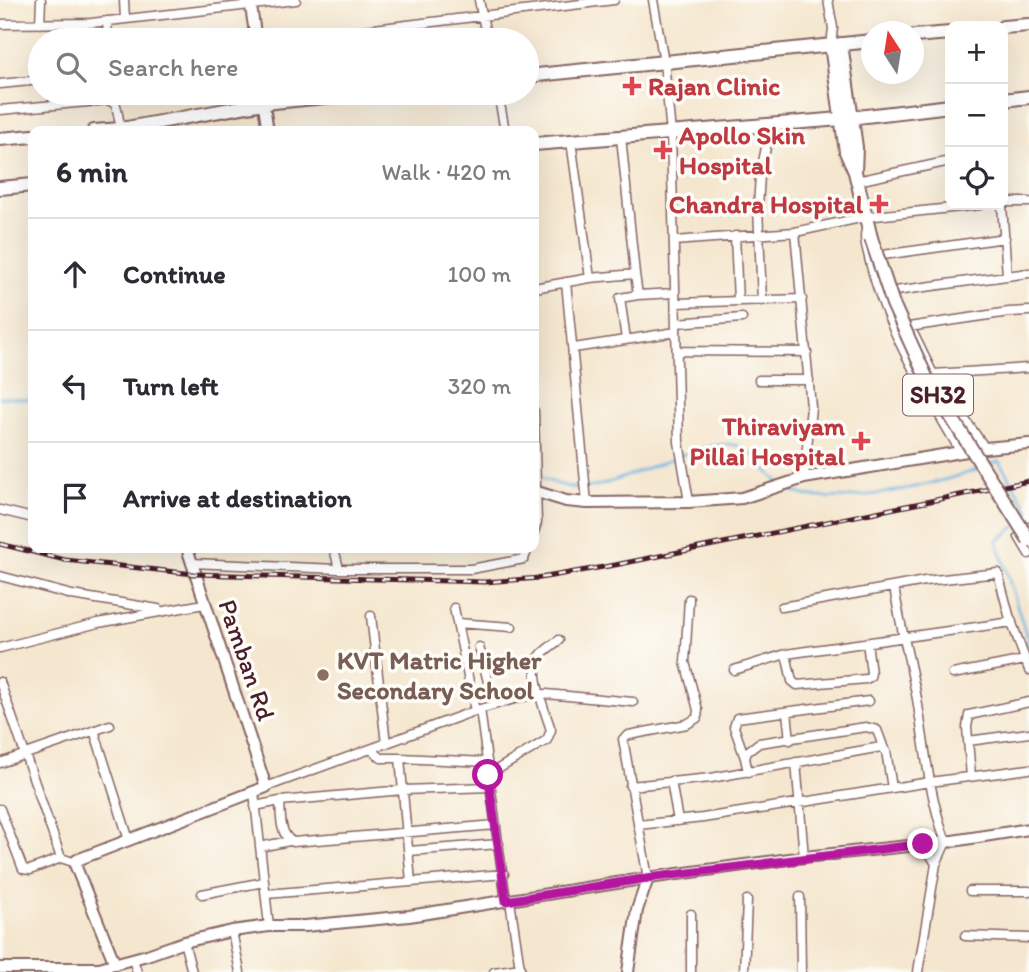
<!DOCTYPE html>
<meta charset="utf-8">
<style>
body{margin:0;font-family:Itim,sans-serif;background:#f7f7f7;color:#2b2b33}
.controls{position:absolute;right:21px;top:21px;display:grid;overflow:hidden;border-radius:14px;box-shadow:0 7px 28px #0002}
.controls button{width:63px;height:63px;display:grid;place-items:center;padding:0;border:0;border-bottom:2px solid #e1e1e2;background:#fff;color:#2b2b33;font:35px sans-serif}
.compass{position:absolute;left:861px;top:21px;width:63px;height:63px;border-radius:50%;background:#fff;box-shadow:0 7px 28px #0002;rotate:348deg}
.stop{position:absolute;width:21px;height:21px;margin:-16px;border:5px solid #b5179e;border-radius:50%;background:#fff}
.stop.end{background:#b5179e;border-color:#fff;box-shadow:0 2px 7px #0008}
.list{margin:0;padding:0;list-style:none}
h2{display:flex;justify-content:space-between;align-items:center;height:91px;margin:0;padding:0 28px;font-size:30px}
h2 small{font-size:23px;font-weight:400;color:#7c7c81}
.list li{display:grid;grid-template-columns:46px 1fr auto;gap:21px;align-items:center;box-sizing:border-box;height:112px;padding:0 28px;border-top:2px solid #e1e1e2}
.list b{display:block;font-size:26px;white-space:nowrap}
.list em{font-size:23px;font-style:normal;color:#7c7c81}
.icon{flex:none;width:38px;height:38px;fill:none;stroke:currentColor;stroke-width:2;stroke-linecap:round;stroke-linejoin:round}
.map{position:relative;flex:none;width:1029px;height:972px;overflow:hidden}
.search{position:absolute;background:#fff;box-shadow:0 7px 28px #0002;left:28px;top:28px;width:511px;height:77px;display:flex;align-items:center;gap:18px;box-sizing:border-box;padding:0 24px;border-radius:38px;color:#7c7c81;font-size:26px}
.panel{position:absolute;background:#fff;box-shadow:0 7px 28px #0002;left:28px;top:126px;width:511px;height:427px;border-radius:14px}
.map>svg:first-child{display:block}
</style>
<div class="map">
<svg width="1029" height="972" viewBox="0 0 1029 972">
<rect width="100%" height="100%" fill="#fdfcf7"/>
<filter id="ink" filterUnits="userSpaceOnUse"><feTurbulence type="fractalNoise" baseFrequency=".0143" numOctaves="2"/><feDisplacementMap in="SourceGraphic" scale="14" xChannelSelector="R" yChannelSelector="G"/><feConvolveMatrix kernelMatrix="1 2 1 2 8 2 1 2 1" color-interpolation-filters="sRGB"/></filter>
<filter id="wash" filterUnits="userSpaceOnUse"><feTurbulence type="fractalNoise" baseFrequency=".00686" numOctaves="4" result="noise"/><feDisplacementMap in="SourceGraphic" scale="28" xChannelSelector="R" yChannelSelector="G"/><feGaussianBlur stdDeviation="1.57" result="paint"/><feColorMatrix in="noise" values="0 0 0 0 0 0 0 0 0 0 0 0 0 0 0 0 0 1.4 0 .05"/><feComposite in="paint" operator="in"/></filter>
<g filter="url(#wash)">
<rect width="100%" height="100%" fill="#f5e7cf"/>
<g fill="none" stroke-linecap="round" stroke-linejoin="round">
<path stroke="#6db3e4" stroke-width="2.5" d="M0 397 33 400
M985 466 999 461 1029 511
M537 477C551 481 570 490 584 488 623 485 703 437 735 445 753 449 765 472 780 483
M785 487C821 513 939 484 979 469
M1015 527 997 541 1029 644"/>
</g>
</g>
<g filter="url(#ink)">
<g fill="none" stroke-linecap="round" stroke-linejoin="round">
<g stroke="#866564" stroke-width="11">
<path id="minor" d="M124 0 125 19
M479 0 487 40
M653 0 664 62 671 133 679 442 689 502
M828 0 833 28 831 45
M107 21 108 40
M0 24 91 23 296 0
M40 24 41 0
M283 40 614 0
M0 84 40 80
M498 93 505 131
M0 110 109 100 116 105 121 129
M621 137 635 274
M571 141 590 278
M857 181 950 161
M1003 202H1029
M1002 205 1007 275
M866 230C863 240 868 251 870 262 887 331 925 391 961 452
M795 232 865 217 980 205
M735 236 738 301
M674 241 795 232 811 407 804 478
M883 255 1005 238
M566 282 587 503
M534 288 590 278 635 274 638 295 675 293
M895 291 1029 273
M762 301 758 207 760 175 771 125
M676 303 802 299
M676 323 742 318
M909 327 1009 312 1029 311
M914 335 933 374 985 448
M626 339 620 298 638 295
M574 348 676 332
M677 351 807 352
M933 374 1029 368
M759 380H809
M534 411 537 523 534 532
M0 510 33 518
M1029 527 1021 532 1019 537 1029 554
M334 548 339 569
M191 563 339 569H471L524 559 528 548
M0 576 72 595 158 609
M894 587C900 625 910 661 917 699 925 747 929 796 946 842L936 864 918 972
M782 607 925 581 998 573 1009 615 1029 670
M454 608 475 711
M371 616 386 743
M457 623 512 627
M479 647 494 705
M0 648 98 623 204 604
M786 654 792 681 797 685 866 679 870 677 871 673 867 642
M734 670 786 654 1012 622
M953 674 1025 660
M0 682 61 858 76 863
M480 709 506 901
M787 712 790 740
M94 730 129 840
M968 741 1029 733
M400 758 487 762
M745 758 734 727 737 718 869 701
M796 762 804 857
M0 763 110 725
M748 772 745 758 747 752 759 743 866 727 877 730 884 749
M488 775 547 740 551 730C546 714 530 675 538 659 542 651 552 646 559 640
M971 777 967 727 969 715 1029 702
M671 781 678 821
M630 786 711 778 881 747 886 751 892 788
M266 787 480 709 521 697 546 694 633 702
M254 792 269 926
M280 801 403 790 490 787
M255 806 280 801C281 814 279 835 293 842L496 825
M0 809 23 869 30 870 61 858
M638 825 703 818 930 782 1029 769
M924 844 936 864
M260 847 289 841
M409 851 499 844
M648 878 623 739 629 735 687 724 697 718 698 710 685 662 689 599
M411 882 504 874
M970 891H1029
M202 894 264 882
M266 894 411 882 400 758H381L371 749
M800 897 801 972
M510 901 520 968
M232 931 240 972
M965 936 1029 938
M184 942 192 972
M133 959 137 972
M494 972 520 968 521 970
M691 972V914
M744 972 747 900"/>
</g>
<g stroke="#866564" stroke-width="14">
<path id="tertiary" d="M250 0 256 40
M262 93 268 131
M534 491 566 501 587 503 689 502 742 498 804 478 985 448 1029 444
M115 964 76 867 77 860 266 787 187 548
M0 968H99L147 955 184 942 232 931 269 926H305L409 916 648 878 804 857 946 842 1029 829
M628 972 637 910 648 878"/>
</g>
<g stroke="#866564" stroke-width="16">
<path id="primary" d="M1003 27 1029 25
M914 36 950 33
M841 44 856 147 855 172
M831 45 846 152 855 172 871 238
M527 76 872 41
M1003 100 1029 97
M94 131 121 129 264 103 365 93
M0 139 33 136
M534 144 841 119 950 106
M0 188 33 185"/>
</g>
<use href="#minor" stroke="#fff" stroke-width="8"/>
<use href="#tertiary" stroke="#fff" stroke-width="10"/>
<use href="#primary" stroke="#fff" stroke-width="12"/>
<g stroke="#4a1f2b" stroke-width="5">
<path id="rail" d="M0 544 65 560 194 574 485 582 540 578 615 565 1029 481"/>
</g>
<use href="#rail" stroke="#fdfcf7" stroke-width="2.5" stroke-dasharray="8" stroke-linecap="butt"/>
<g stroke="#866564" stroke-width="16" stroke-linecap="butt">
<path id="primary-bridge" d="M871 238 893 304 926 377 1029 540"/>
</g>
<use href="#primary-bridge" stroke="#fff" stroke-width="12"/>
</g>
</g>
<g fill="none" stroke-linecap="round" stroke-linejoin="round" filter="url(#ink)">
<path stroke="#b5179e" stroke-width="9" d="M488 775 506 901 648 878 923 844"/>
</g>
<g fill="#e0444e" stroke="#fdfcf7" stroke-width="2.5">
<path d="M628.5 75.5h7v7h7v7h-7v7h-7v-7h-7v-7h7z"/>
<path d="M659.5 139.5h7v7h7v7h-7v7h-7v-7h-7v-7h7z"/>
<path d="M875.5 193.5h7v7h7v7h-7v7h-7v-7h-7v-7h7z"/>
<path d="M857.5 430.5h7v7h7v7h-7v7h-7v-7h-7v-7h7z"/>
</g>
<circle fill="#8d6e63" stroke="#fdfcf7" stroke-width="2.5" cx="323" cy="675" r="7"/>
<g text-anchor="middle" stroke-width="7" stroke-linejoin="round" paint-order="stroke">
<rect fill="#fdfcf7" stroke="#806168" stroke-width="2" x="903" y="374.5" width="70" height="41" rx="5"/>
<g font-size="24" font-weight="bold" fill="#4a1f2b">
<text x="938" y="403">SH32</text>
</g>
<g font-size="26" font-weight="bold" fill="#be3a42" stroke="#fdfcf7" text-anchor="start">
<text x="648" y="95">Rajan Clinic</text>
<text x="679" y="144">Apollo Skin<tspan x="679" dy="30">Hospital</tspan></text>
<text x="863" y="213" text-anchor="end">Chandra Hospital</text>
<text x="845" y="435" text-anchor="end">Thiraviyam<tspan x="845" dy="30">Pillai Hospital</tspan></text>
</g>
<g font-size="26" fill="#4a1f2b" stroke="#fdfcf7">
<text transform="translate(247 660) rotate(71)" y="9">Pamban Rd</text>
</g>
<g font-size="26" font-weight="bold" fill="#785e54" stroke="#fdfcf7" text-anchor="start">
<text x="337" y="669">KVT Matric Higher<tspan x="337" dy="30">Secondary School</tspan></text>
</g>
</g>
</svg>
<div class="controls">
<button>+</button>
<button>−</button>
<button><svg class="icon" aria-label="locate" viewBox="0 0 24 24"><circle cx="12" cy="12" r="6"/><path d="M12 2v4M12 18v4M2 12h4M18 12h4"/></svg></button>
</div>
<svg class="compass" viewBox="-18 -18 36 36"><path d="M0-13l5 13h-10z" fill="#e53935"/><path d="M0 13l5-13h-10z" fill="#7c7c81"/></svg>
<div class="stop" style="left:488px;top:775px"></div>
<div class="stop end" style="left:923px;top:844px"></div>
<div class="search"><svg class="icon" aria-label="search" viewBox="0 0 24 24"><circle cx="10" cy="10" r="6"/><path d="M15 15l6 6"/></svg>Search here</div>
<section class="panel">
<h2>6 min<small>Walk · 420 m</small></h2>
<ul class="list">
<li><svg class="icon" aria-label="ahead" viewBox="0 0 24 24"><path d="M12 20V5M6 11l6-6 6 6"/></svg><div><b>Continue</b></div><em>100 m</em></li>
<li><svg class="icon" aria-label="left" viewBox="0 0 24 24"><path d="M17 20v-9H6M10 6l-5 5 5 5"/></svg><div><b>Turn left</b></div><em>320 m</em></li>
<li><svg class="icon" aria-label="arrive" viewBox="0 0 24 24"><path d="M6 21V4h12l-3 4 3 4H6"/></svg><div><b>Arrive at destination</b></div></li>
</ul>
</section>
</div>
